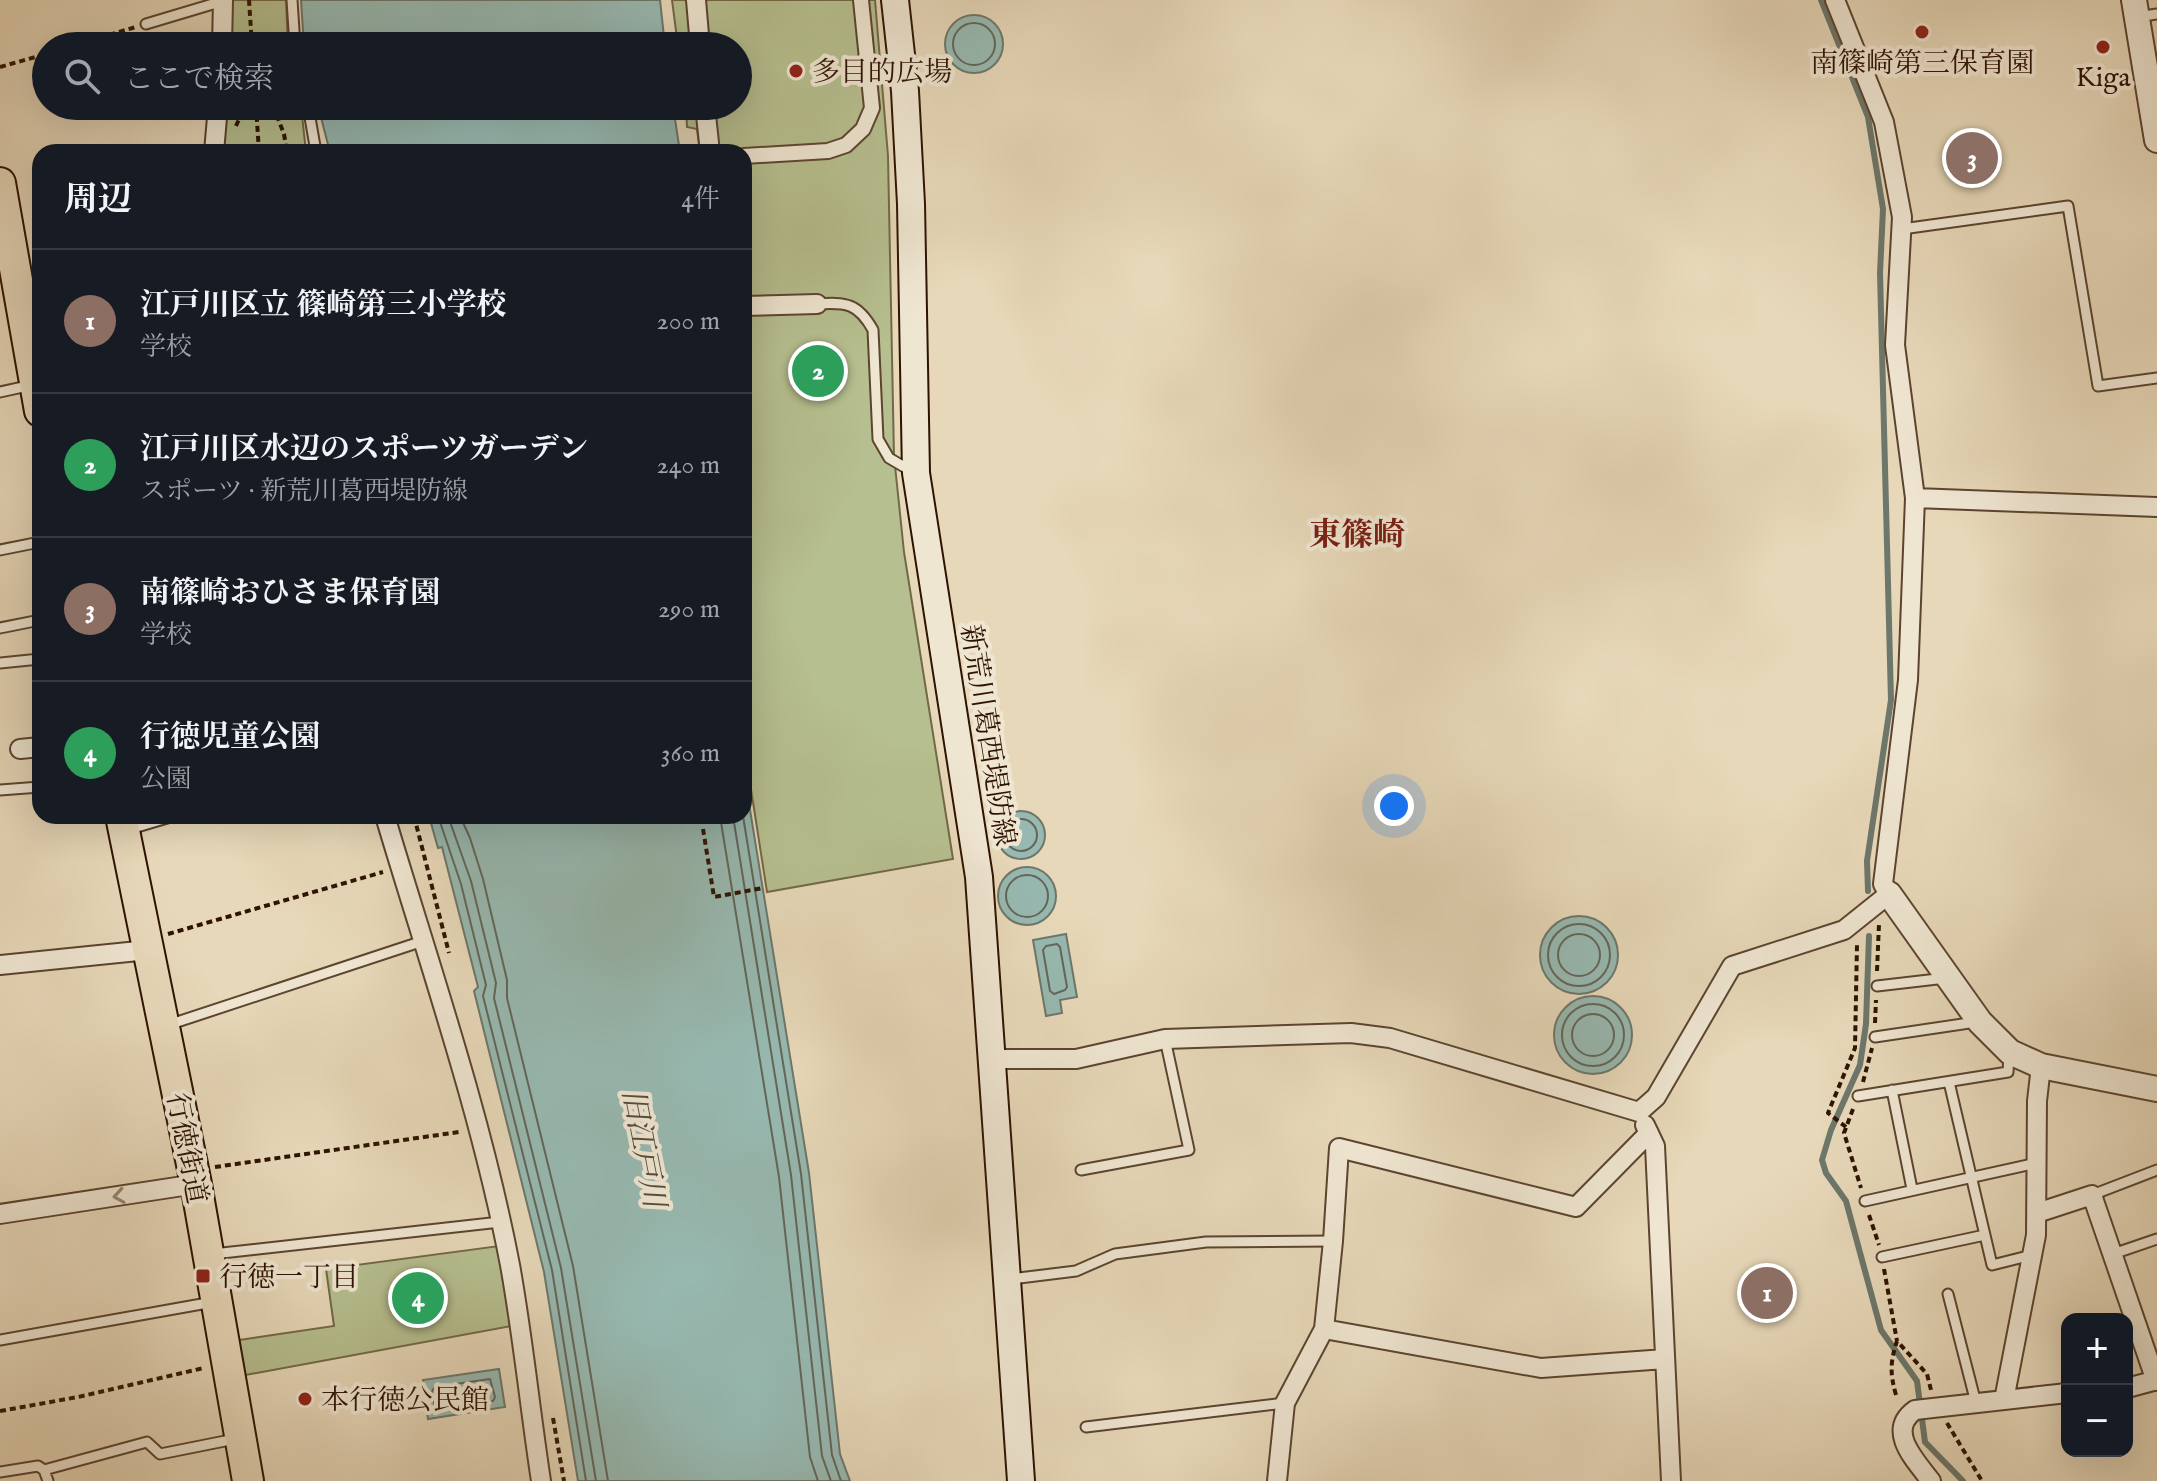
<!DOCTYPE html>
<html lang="ja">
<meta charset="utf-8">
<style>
body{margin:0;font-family:"IM FELL English","Noto Serif JP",serif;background:#20242c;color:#f1f3f6}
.controls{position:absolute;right:24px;bottom:24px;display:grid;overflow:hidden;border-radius:16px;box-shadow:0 8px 32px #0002}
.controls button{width:72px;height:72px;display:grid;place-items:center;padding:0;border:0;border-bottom:2px solid #363941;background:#171b24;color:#f1f3f6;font:40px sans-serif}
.you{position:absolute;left:1394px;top:806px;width:28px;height:28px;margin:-20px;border:6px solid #fff;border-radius:50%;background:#1a73e8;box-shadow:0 0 0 12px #1a73e833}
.badge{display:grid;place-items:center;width:52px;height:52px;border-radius:50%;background:#c59692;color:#fff;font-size:26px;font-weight:700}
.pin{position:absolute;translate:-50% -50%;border:4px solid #fff;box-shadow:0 2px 8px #0006}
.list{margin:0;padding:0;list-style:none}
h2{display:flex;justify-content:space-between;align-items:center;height:104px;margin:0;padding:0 32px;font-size:34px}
h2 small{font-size:26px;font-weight:400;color:#9ea1a6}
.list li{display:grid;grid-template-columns:52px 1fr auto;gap:24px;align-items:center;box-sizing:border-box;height:144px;padding:0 32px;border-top:2px solid #363941}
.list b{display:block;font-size:30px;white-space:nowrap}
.list p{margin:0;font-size:26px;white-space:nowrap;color:#9ea1a6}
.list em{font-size:26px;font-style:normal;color:#9ea1a6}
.icon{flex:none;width:44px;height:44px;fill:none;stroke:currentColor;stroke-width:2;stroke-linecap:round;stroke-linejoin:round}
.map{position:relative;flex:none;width:2157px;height:1481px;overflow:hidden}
.search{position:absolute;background:#171b24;box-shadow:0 8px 32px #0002;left:32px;top:32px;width:720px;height:88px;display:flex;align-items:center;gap:20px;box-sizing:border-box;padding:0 28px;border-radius:44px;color:#9ea1a6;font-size:30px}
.panel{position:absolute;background:#171b24;box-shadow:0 8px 32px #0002;left:32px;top:144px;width:720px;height:680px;border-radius:24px}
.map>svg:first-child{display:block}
</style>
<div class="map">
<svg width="2157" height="1481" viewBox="0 0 2157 1481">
<rect width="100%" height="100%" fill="#e7d8b9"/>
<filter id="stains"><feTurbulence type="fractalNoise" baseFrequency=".0025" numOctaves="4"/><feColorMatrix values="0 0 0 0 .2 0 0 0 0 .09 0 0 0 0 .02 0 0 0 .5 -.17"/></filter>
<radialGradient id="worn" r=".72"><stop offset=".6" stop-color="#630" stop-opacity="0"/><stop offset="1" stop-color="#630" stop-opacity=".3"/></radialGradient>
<path fill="#b6bf8f" stroke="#726948" stroke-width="2" d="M229 0H286L288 46H228Z
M672 0H875L888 156 894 456 904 552 953 859 767 892 744 744V152H700L697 129 687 127 686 106H738V46H678Z
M225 106H301L306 152H221Z
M499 1246 511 1326 240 1376 232 1341 334 1326 326 1269Z"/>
<path fill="#97b9b1" stroke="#6d776b" stroke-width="2" d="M301 0H660L665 46H304Z
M945 44a29 29 0 1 1 58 0a29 29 0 1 1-58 0Z
M318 106H673L680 152H330Z
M744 773 809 1173 840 1454 850 1481H578L544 1272 474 991 478 987 442 847 438 848 429 816H744Z
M997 835a24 24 0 1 1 48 0a24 24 0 1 1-48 0Z
M998 896a29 29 0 1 1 58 0a29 29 0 1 1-58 0Z
M1540 955a39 39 0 1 1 78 0a39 39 0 1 1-78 0Z
M1066 934 1077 997 1060 1000 1062 1013 1046 1016 1033 940Z
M1554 1035a39 39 0 1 1 78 0a39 39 0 1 1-78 0Z
M499 1369 505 1407 428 1419 423 1380Z"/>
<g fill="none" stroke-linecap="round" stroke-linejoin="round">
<path stroke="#626659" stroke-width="2" d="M953 44a21 21 0 1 1 42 0a21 21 0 1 1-42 0Z
M438 816 461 884 486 985 483 996 552 1270 586 1481
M448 816 471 881 496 983 494 998 561 1268 596 1481
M460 816 470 838 483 879 507 980V998L573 1266 608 1481
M720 816 779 1177 810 1457 818 1481
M733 816 791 1175 822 1456 831 1481
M743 816 801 1174 832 1455 841 1481
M1005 835a16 16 0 1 1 32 0a16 16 0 1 1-32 0Z
M1006 896a21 21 0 1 1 42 0a21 21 0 1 1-42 0Z
M1548 955a31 31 0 1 1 62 0a31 31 0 1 1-62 0Z
M1558 955a21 21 0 1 1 42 0a21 21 0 1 1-42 0Z
M1057 944 1060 947 1067 987 1065 990 1054 994 1050 991 1043 950 1046 946Z
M1562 1035a31 31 0 1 1 62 0a31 31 0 1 1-62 0Z
M1572 1035a21 21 0 1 1 42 0a21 21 0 1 1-42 0Z
M490 1379 495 1397 493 1401 439 1409 435 1407 432 1391 435 1387Z"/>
<path stroke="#6d776b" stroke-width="6" d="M1821 0 1868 117 1883 209 1880 273 1891 700 1867 861 1868 891
M1869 936 1866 1024 1860 1065 1831 1130 1822 1160 1826 1173 1846 1201 1881 1330 1917 1381 1925 1442 1963 1481"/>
<g stroke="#5c442f" stroke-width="13">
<path id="service" d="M292 0 295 46
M2137 17 2157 14
M146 24 223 1
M308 106 316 152
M1902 229 2068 206 2098 386 2157 378
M817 304C846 302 858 303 873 330L878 439 889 458 913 472
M0 392 32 385
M0 550 40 542
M0 628 40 620
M0 663 40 659
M0 790 40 787
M127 830 174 816
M1877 986 1946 978
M168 1025 423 941
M1875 1037 1976 1022
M1949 1082 1992 1265 2032 1255
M1892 1090 1912 1189
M1858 1096 2008 1072 2009 1055
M1081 1170 1189 1150 1165 1039
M2092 1195 2157 1170
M1865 1201 2037 1163
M213 1254 500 1222
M2113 1254 2157 1239
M1882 1257 1985 1235
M1011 1279 1076 1271 1115 1254 1206 1242 1333 1241
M1948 1294 1976 1403
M0 1340 213 1302
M1086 1427 1285 1403
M44 1470 147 1442 160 1454 235 1439
M0 1472 38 1466 44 1470 48 1481"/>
</g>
<g stroke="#5c442f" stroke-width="18">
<path id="pedestrian" d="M744 156 828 151 846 145 863 129 872 108 861 0"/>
</g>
<g stroke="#5c442f" stroke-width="22">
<path id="minor" d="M696 0 700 46
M222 46 223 0
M705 106 710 152
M214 152 218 106
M744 306 817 304
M1915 498 2157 507
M20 749 40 747
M385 816C429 964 481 1113 510 1265 523 1337 530 1409 541 1481
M0 965 148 950
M991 1059H1076L1165 1039 1351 1033 1390 1038 1639 1112 1656 1097 1732 966 1844 930 1889 894 1883 884 1908 680 1915 498 1895 345 1902 217 1884 122 1835 0
M1645 1125 1655 1146 1671 1481
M2037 1213 2092 1195 2156 1381
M0 1214 196 1184
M1324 1329 1541 1368 1665 1359
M2127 1388 2157 1380
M2004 1400 2036 1235 2037 1101 2041 1066
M1277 1481 1285 1403 1324 1329 1333 1241 1339 1148 1576 1207 1649 1133
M1931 1481C1915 1460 1886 1431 1915 1410L2067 1393"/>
</g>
<g stroke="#5c442f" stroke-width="28">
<path id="tertiary" d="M2134 0 2157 140
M1889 894 1980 1022 2010 1052 2041 1066 2157 1089"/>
</g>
<g stroke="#2e1301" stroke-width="30">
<path id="secondary" d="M895 0 905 91 911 204 916 473 979 877 1021 1481"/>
</g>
<g stroke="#2e1301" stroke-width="34">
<path id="primary" d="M0 183 40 411
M121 816 196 1184 248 1481"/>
</g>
<path stroke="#2e1301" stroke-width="4" stroke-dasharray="6 4" stroke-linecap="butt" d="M249 0 252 46
M71 46 136 27
M0 67 46 54
M256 106 259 152
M273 106 284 134 287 152
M236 126 245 106
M235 151H259
M414 816 449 953
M703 829 714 897 763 888
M168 934 383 872
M1877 971 1879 924
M1875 1023 1876 1000
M1863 1082 1872 1048
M1853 1109 1844 1133 1861 1188
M1846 1127 1828 1113 1855 1048 1857 944
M215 1167 459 1132
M1869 1215 1879 1245
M1884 1269 1897 1341
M1896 1395C1890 1374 1890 1362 1897 1341L1927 1374 1931 1390
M0 1411 78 1397 204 1368
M553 1418 564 1481
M1947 1423 1982 1481"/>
<use href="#service" stroke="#efe6d2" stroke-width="9"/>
<use href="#pedestrian" stroke="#efe6d2" stroke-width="14"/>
<use href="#minor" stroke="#efe6d2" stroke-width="18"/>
<use href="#tertiary" stroke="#efe6d2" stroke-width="24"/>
<use href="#secondary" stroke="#efe6d2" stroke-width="26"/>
<use href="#primary" stroke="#e7d8b9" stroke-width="30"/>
</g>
<defs><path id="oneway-chevron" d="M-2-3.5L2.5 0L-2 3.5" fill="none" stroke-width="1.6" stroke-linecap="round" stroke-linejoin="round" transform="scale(2)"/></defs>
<use stroke="#988774" href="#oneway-chevron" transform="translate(119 1196) rotate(171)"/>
<g fill="#8f2418" stroke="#efe6d2" stroke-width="3">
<circle cx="1922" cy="32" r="8"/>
<circle cx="2103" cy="47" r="8"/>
<circle cx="796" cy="71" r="8"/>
<rect x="195" y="1268" width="16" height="16" rx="4"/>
<circle cx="305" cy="1399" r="8"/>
</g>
<g text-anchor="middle" stroke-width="8" stroke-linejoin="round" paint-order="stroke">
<g font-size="28" fill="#2e1301" stroke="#efe6d2" text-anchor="start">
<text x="1922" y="72" text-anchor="middle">南篠崎第三保育園</text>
<text x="812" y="81">多目的広場</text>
<text x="2103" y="86" text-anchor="middle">Kiga</text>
<text x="219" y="1286">行徳一丁目</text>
<text x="321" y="1409">本行徳公民館</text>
</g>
<g font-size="28" fill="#2e1301" stroke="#efe6d2">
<text transform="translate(989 735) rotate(81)" y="10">新荒川葛西堤防線</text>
<text transform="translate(188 1148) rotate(79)" y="10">行徳街道</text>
</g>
<g font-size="30" font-style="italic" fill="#534d3f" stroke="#efe6d2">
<text transform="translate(644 1148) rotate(79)" y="10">旧江戸川</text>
</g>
<g font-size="32" font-weight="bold" fill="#7a1f14" stroke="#efe6d2">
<text x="1357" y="545">東篠崎</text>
</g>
</g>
<rect width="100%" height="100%" filter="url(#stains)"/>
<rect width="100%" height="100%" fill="url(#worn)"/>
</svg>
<div class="controls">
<button>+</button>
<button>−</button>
</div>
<div class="you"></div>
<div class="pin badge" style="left:1767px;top:1293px;background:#8d6e63">1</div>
<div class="pin badge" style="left:818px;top:371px;background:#2e9e5b">2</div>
<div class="pin badge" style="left:1972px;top:158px;background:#8d6e63">3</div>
<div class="pin badge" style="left:418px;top:1298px;background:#2e9e5b">4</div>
<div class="search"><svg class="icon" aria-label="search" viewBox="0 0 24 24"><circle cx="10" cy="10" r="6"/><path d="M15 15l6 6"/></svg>ここで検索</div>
<section class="panel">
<h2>周辺<small>4件</small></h2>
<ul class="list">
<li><span class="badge" style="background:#8d6e63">1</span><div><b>江戸川区立 篠崎第三小学校</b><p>学校</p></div><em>200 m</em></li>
<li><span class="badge" style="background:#2e9e5b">2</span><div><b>江戸川区水辺のスポーツガーデン</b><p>スポーツ · 新荒川葛西堤防線</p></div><em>240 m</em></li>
<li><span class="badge" style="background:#8d6e63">3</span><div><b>南篠崎おひさま保育園</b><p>学校</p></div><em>290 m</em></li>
<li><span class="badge" style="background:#2e9e5b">4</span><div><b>行徳児童公園</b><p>公園</p></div><em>360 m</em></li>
</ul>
</section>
</div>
